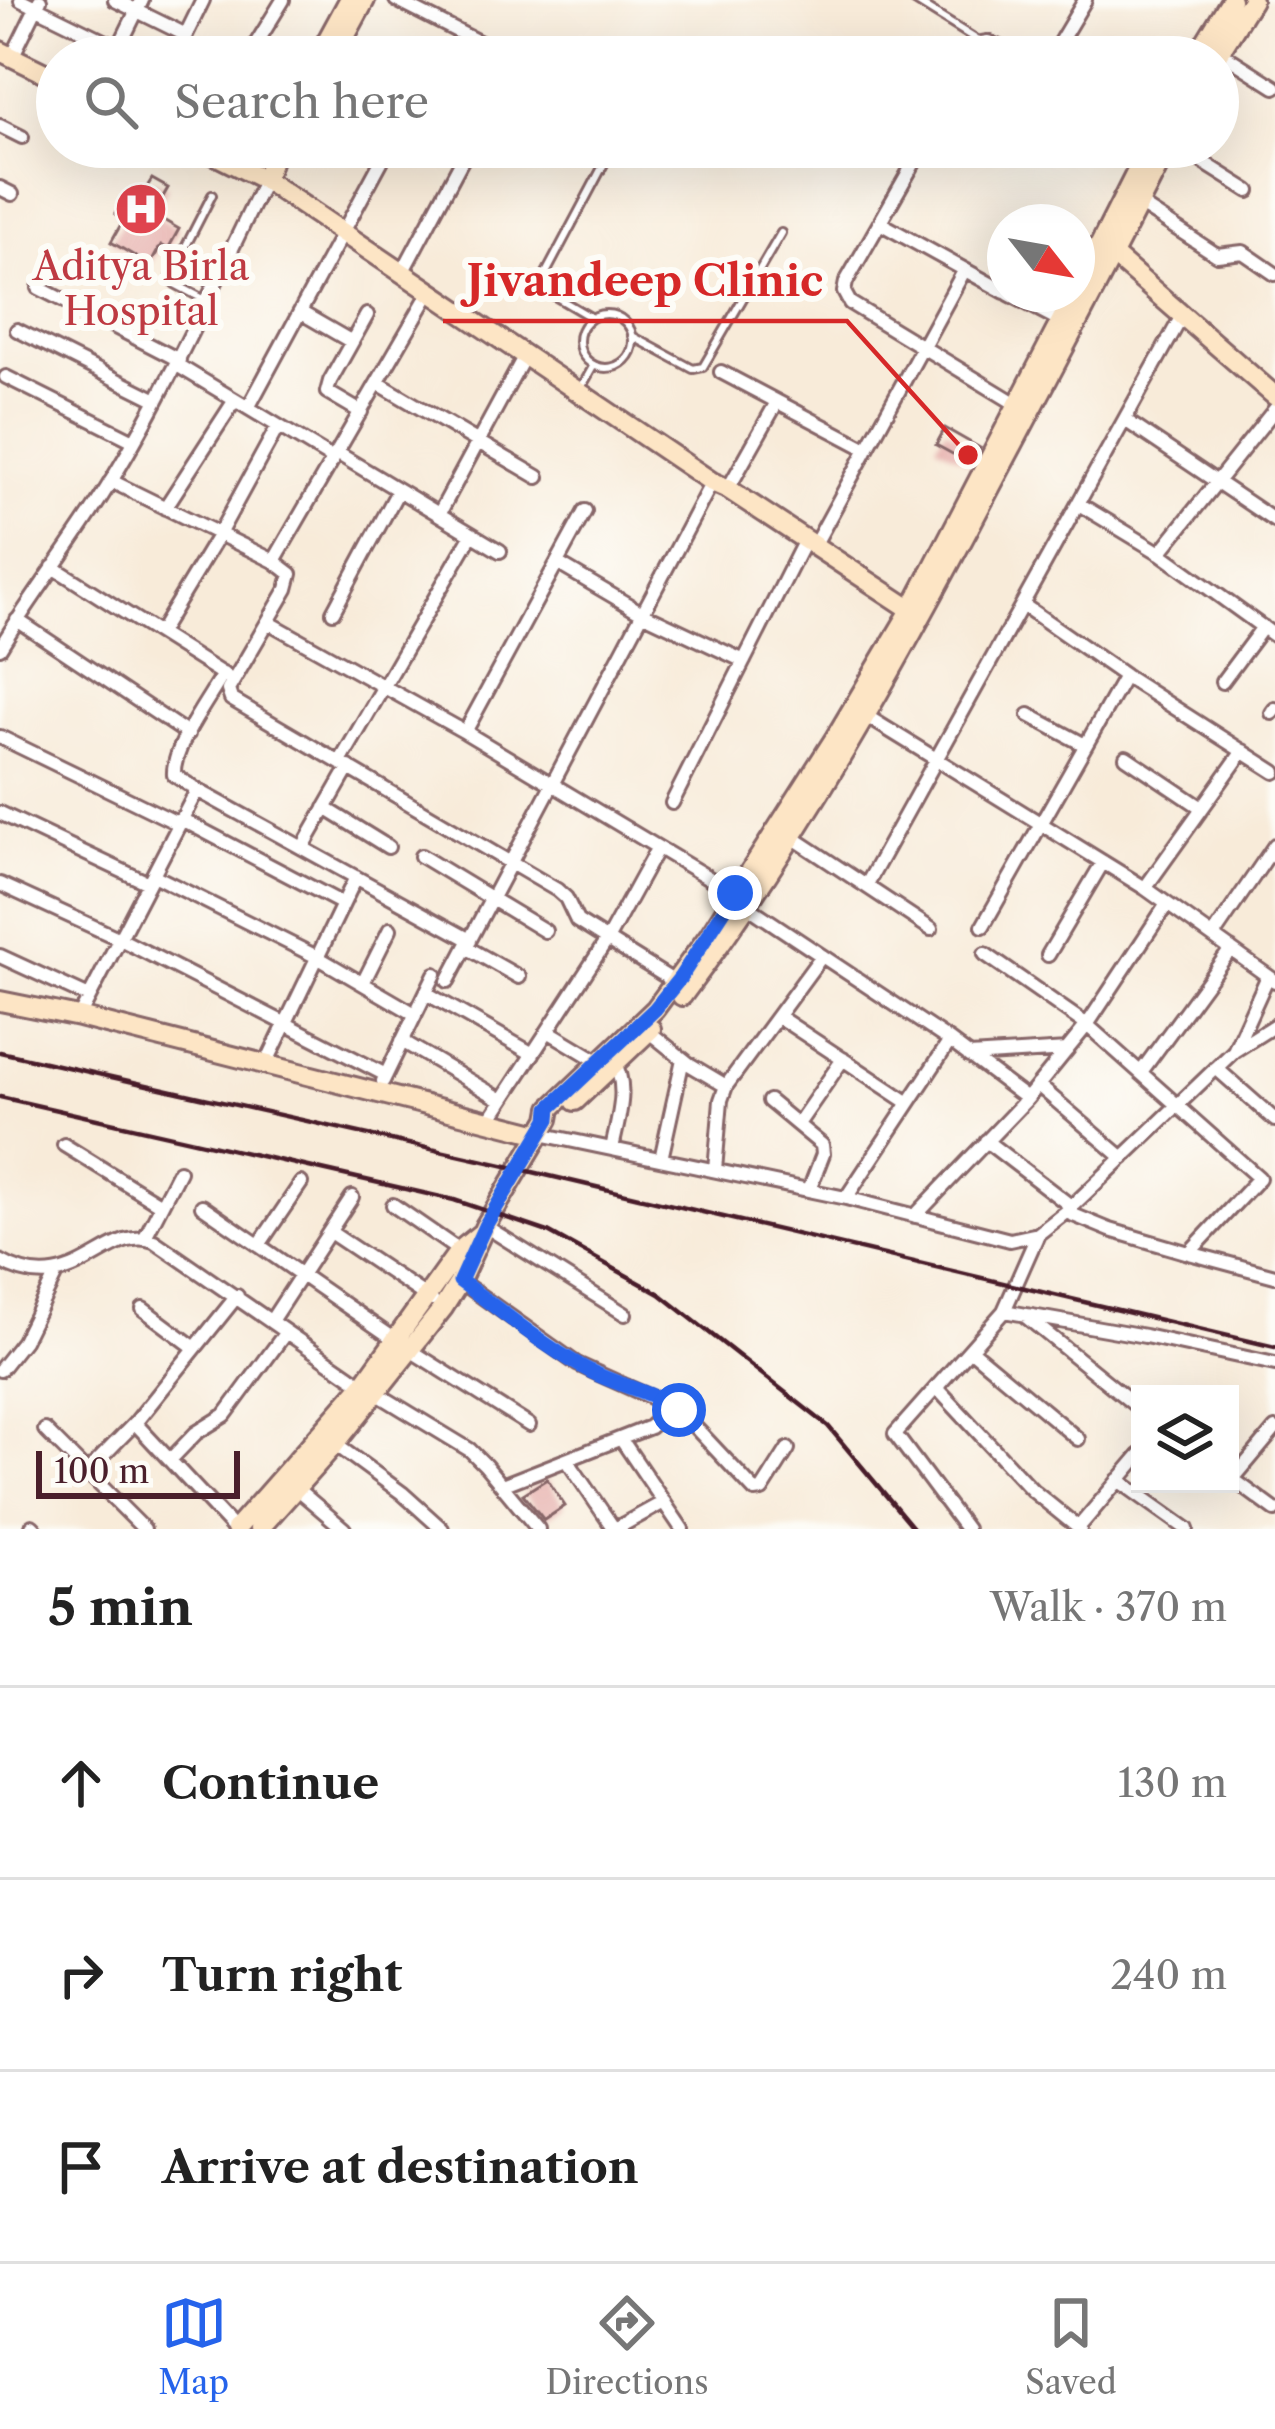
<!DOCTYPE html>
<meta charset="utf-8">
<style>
body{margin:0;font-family:"Libre Caslon Text",serif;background:#f2f2f2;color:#222}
.controls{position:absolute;right:36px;bottom:36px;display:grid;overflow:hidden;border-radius:0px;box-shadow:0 12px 48px #0002}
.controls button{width:108px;height:108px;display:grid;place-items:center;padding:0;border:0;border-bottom:3px solid #e0e0e0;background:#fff;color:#222;font:60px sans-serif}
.compass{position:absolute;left:987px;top:204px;width:108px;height:108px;border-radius:50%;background:#fff;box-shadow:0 12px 48px #0002;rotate:121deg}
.scale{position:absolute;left:36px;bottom:30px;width:204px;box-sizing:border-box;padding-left:12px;border:6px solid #4a1f2b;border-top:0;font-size:33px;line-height:42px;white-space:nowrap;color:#4a1f2b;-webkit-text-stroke:9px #fdfcf7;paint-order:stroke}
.stop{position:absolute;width:36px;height:36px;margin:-27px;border:9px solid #2563eb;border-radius:50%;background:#fff}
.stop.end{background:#2563eb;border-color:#fff;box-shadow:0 3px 12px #0008}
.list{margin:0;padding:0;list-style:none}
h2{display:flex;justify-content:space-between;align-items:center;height:156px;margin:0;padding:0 48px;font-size:51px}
h2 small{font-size:39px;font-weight:400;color:#767676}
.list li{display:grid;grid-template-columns:78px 1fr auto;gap:36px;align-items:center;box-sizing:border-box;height:192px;padding:0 48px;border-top:3px solid #e0e0e0}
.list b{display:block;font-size:45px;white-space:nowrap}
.list em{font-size:39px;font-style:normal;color:#767676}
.icon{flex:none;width:66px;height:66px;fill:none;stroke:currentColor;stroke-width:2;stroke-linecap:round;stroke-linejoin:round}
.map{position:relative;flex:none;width:1275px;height:1529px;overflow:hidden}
.search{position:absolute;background:#fff;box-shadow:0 12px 48px #0002;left:36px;right:36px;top:36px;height:132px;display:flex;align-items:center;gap:30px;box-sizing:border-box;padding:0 42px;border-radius:66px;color:#767676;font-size:45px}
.sheet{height:732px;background:#fff}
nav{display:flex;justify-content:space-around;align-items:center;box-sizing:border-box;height:168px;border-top:3px solid #e0e0e0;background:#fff;font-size:33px;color:#767676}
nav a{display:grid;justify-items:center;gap:6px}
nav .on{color:#2563eb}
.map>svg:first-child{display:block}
</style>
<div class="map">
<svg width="1275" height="1529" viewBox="0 0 1275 1529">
<rect width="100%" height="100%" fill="#fdfcf7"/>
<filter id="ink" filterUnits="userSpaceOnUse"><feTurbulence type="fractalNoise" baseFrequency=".00833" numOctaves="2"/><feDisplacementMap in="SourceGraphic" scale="24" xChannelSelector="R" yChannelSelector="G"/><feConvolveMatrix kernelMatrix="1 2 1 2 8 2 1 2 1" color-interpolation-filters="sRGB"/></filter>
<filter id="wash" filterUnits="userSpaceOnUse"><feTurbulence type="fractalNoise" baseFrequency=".004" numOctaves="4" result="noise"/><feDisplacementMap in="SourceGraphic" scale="48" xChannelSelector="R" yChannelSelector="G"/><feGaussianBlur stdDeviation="2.7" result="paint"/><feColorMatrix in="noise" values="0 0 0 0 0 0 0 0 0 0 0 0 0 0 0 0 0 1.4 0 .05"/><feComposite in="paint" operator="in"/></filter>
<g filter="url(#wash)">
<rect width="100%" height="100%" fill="#f8ebd9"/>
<g id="blocks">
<path fill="#e5aba8" d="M152 179 168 188 153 214 179 229 168 249 161 245 150 265 111 242 124 219 115 214 129 189 141 196Z
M945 428 980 448 971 464 936 445Z
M547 1479 565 1506 544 1520 523 1494Z"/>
</g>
</g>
<g filter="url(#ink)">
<use href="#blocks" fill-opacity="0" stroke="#876668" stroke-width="3"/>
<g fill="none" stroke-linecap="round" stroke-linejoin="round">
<g stroke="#876668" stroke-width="12">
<path id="lane" d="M913 0 982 43
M207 301 175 284 171 279 172 273 212 195
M579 341a27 27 0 1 1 54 0a27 27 0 1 1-54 0Z
M592 318 546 291 545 275 613 147
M632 336 693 369 703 367 781 233
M581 388 594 365"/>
</g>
<g stroke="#876668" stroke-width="18">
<path id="street" d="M21 0 137 57
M115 0 186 35
M396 0 508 57
M1215 49 1275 87
M12 57 40 0
M114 57 142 0
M175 57 203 0
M248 57 283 0
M973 57 982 43 988 42 1021 57
M1051 57 1085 0
M0 126 22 137
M923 147 846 282 844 292 850 303 1018 405
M1179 147 1249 191
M0 188 12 194
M1139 204 1217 255 1243 252 1275 274
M880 223 1005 292
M403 271 469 147
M39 288 179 360
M1009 294 1061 321
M300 312 352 342
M17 330 157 400
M177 365 333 459
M721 372 867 449
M6 377 134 441
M378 383 538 477
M248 408 389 147
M361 412 327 392 330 381 367 315
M1125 420 1275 521
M337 453 500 551
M111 481 274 561 291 574 287 589 228 690 231 699 557 890 566 898 577 921 678 984
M728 489 777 402
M1079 504 1160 553 1275 636
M165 508 235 400
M439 514 524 357
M814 546 964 271
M1160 553 1275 409
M274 561 431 290
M557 563 642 613 744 661
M53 567 227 677
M1023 605 1125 676 1275 772
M333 612 398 491
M17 620 188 734
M268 622 465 732 739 896
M159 633 219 534 278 426
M0 648C35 590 78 537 113 478 171 382 216 280 265 180
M223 674C209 699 172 748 174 775L197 790 470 940
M1222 682 1263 627
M1272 713 1275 709
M863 714 1145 888 1275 981
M1029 715 1085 745
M465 732 585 511
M0 737 179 824
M1126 757 1202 808
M340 762 472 534
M672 803 805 540
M325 808 388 847
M0 813 148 883
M181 819 343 904
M789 835 931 929
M303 847 349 767
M421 856 545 931
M153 875 317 957 415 1014
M0 884 120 939 386 1075
M866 886 1182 316
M1145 888 1243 751
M747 906 950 1041 1027 1099
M983 926 1125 676
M1213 936 1275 845
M466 947 519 977
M985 954 1087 1025 1259 1178 1189 1253 1110 1230 1066 1212
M1048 955 1103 862
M0 956 89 997
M448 981 712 482
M363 983 390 929
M426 993 533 1054
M79 1017 197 790
M779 1017 909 1103
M548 1031 598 1061
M648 1031 689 1064 726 1086
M402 1041 502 1100
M1234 1051 1268 976
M969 1056 1067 1050
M612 1058C630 1086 618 1118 612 1149
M266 1064 356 877
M1216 1068 1275 1120
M1141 1072 1231 949
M383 1081 435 974
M1038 1085 1123 1158
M769 1101 822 1145 823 1154 809 1190
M489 1121 607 940 657 849
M798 1124 843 1059
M540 1134 846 1198 1010 1240 1038 1234 1066 1212 1234 1051 1275 1025
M986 1141 1072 1207
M64 1145 161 1205
M661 1159 683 1059
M715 1170 721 1100 726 1086 821 957
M846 1198 950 1041
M393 1205 461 1252
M202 1206 410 1350 529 1425
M915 1216 1027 1099 1087 1025 1167 904
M485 1226 625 1314
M330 1232 432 1300
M1038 1234 1004 1311 1145 1336 1275 1364
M145 1237 179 1171
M259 1245 301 1183
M1189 1253 1275 1276
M0 1261C74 1304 107 1223 154 1241L363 1385 470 1450 485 1465 538 1529
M460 1281 577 1364 679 1410 755 1491 762 1490 788 1449
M143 1309 195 1348
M1024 1315 1140 1409
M271 1321 352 1197
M971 1350 1078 1439
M0 1370 23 1341 56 1274
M937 1388 1032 1490 1080 1529
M135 1423 234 1529
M45 1430 144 1529
M621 1439 682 1529
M335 1444 402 1493 442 1529
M170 1460 196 1433 225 1415 286 1332
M567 1460 614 1529
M88 1471 135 1423 237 1296
M1230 1477 1275 1510
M1233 1479 1275 1429
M1118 1480 1187 1529
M290 1483 344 1529
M502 1485 650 1427 673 1406
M32 1526 35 1529
M1078 1528 1140 1455
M615 1529 664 1502
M966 1529 895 1434 1004 1311"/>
</g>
<g stroke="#876668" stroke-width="24">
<path id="secondary" d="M0 51 57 79
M318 57 349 0
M334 57 365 0
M1196 57 1231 0
M1216 57 1252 0
M199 147 265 180 712 482 728 489 918 614
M265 180 272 159 273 147
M1098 247 1114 256 1275 396
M1077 290 1149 147
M682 996C801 838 898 663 990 488 1050 375 1110 262 1168 147
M0 1001 79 1017 540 1134
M575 1101 651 1029
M236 1529 363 1385 459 1251 480 1234
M259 1529 335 1444 443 1308 460 1281 485 1226 549 1119 551 1108 655 1009 710 934 835 738 911 610 1075 294"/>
</g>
<use href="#lane" stroke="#fff" stroke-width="6"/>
<use href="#street" stroke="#fff" stroke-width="12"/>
<use href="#secondary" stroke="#fde5c5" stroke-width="18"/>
<path stroke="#4a1f2b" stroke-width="4.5" d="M0 1052 520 1169 1275 1347
M0 1097 454 1200 548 1232 660 1294 828 1426 914 1529"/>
</g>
</g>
<g fill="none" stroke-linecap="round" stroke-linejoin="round" filter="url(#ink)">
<path stroke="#2563eb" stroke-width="15" d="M679 1410C653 1392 620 1386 592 1372 548 1350 501 1310 460 1281L485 1226 549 1119 550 1108 655 1009 680 978 735 893"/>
</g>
<defs>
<g id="hospital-disc" transform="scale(2.7)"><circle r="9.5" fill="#e0444e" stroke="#fdfcf7"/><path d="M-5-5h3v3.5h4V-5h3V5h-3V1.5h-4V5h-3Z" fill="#fff"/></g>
</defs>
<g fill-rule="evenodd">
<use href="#hospital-disc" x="141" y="209"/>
</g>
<g text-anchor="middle" stroke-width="12" stroke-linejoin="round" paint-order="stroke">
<g font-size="39" fill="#be3a42" stroke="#fdfcf7">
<text x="141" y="280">Aditya Birla<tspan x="141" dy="45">Hospital</tspan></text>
</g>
</g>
<path fill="none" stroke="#d62828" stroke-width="4.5" d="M968 455L847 321H443"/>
<circle fill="#d62828" stroke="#fdfcf7" stroke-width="4.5" cx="968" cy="455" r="12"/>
<g font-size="42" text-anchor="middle" font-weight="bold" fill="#d62828" stroke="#fdfcf7" stroke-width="12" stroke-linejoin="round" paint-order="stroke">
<text x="645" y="296">Jivandeep Clinic</text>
</g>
</svg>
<div class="controls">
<button><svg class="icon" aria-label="layers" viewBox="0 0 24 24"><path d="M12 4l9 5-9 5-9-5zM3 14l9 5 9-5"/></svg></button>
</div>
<svg class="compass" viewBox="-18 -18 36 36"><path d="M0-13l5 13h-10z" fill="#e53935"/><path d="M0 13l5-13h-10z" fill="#767676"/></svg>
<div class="scale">100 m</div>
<div class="stop" style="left:679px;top:1410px"></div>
<div class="stop end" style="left:735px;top:893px"></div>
<div class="search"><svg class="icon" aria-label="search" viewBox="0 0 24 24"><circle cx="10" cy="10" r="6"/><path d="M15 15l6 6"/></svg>Search here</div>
</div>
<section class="sheet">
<h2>5 min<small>Walk · 370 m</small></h2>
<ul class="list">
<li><svg class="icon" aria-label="ahead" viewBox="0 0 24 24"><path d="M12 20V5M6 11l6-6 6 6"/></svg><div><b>Continue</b></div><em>130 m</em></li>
<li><svg class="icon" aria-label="right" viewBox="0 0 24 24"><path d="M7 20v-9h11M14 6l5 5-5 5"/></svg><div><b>Turn right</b></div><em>240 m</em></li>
<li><svg class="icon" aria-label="arrive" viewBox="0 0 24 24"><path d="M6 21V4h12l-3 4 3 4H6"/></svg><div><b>Arrive at destination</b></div></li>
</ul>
</section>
<nav>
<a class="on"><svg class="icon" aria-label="map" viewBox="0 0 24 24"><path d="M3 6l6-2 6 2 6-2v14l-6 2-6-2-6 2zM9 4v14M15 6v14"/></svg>Map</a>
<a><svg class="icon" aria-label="directions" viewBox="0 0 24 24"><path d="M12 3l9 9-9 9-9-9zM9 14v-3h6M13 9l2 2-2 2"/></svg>Directions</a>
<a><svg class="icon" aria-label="saved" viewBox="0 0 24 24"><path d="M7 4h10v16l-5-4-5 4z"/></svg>Saved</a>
</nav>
